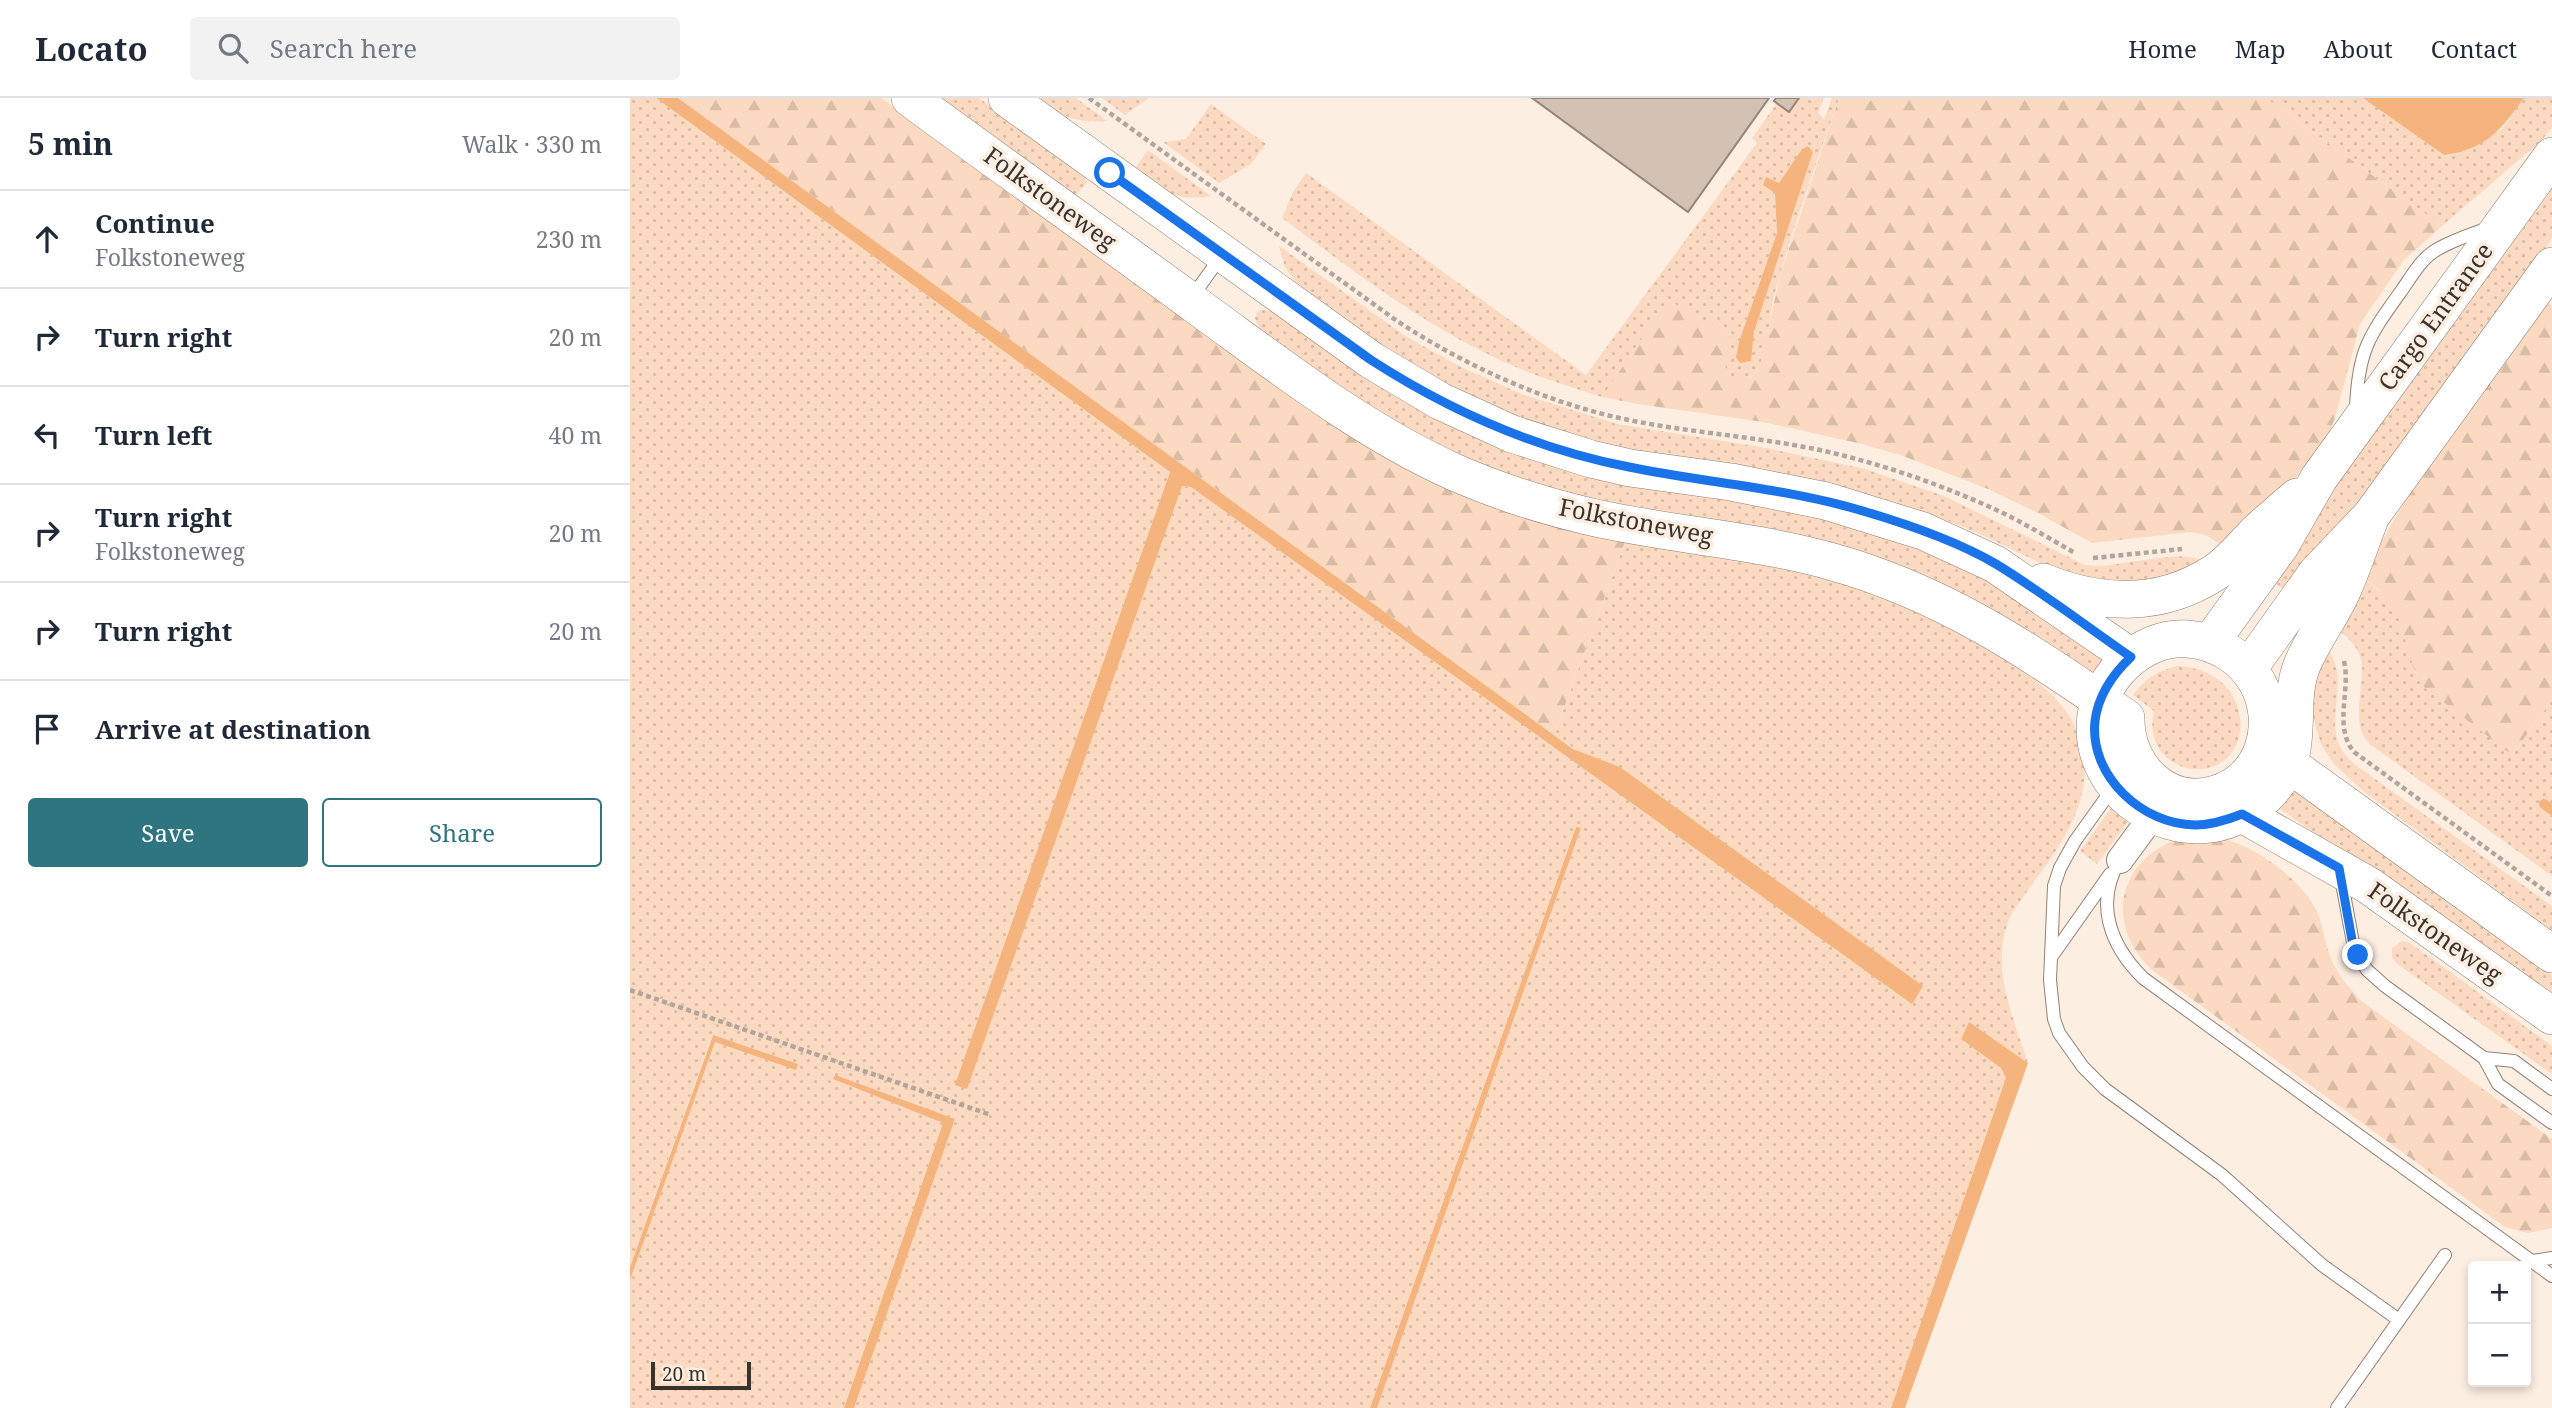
<!DOCTYPE html>
<meta charset="utf-8">
<style>
body{margin:0;font-family:"Noto Serif",serif;background:#f2f2f3;color:#1f2937}
.controls{position:absolute;right:21px;bottom:21px;display:grid;overflow:hidden;border-radius:7px;box-shadow:0 4px 10px #0003}
.controls button{width:63px;height:63px;display:grid;place-items:center;padding:0;border:0;border-bottom:2px solid #e0e1e3;background:#fff;color:#1f2937;font:35px sans-serif}
.scale{position:absolute;left:21px;bottom:18px;width:100px;box-sizing:border-box;padding-left:7px;border:4px solid #3a332d;border-top:0;font-size:19px;line-height:24px;white-space:nowrap;color:#3a332d;-webkit-text-stroke:5px #fdeee2;paint-order:stroke}
.stop{position:absolute;width:21px;height:21px;margin:-16px;border:5px solid #1a73e8;border-radius:50%;background:#fff}
.stop.end{background:#1a73e8;border-color:#fff;box-shadow:0 2px 7px #0008}
.list{margin:0;padding:0;list-style:none}
h2{display:flex;justify-content:space-between;align-items:center;height:91px;margin:0;padding:0 28px;font-size:30px}
h2 small{font-size:23px;font-weight:400;color:#747a83}
.list li{display:grid;grid-template-columns:46px 1fr auto;gap:21px;align-items:center;box-sizing:border-box;height:98px;padding:0 28px;border-top:2px solid #e0e1e3}
.list b{display:block;font-size:26px;white-space:nowrap}
.list p{margin:0;font-size:23px;white-space:nowrap;color:#747a83}
.list em{font-size:23px;font-style:normal;color:#747a83}
.actions{display:flex;gap:14px;padding:21px 28px}
.actions a{flex:1;padding:16px 0;border:2px solid #2e7580;border-radius:7px;text-align:center;font-size:24px;color:#2e7580}
.actions .main{background:#2e7580;color:#fff}
.icon{flex:none;width:38px;height:38px;fill:none;stroke:currentColor;stroke-width:2;stroke-linecap:round;stroke-linejoin:round}
.map{position:relative;flex:none;width:1922px;height:1310px;overflow:hidden}
header{display:flex;align-items:center;gap:42px;box-sizing:border-box;height:98px;padding:0 35px;background:#fff;border-bottom:2px solid #e0e1e3}
header strong{font-size:33px}
nav{display:flex;gap:38px;margin-inline-start:auto;font-size:24px}
.search{width:490px;height:63px;background:#f2f2f3;display:flex;align-items:center;gap:18px;box-sizing:border-box;padding:0 24px;border-radius:7px;color:#747a83;font-size:26px}
main{display:flex}
aside{flex:1;background:#fff}
.map>svg:first-child{display:block}
</style>
<header>
<strong>Locato</strong>
<div class="search"><svg class="icon" aria-label="search" viewBox="0 0 24 24"><circle cx="10" cy="10" r="6"/><path d="M15 15l6 6"/></svg>Search here</div>
<nav><a>Home</a><a>Map</a><a>About</a><a>Contact</a></nav>
</header>
<main>
<aside>
<h2>5 min<small>Walk · 330 m</small></h2>
<ul class="list">
<li><svg class="icon" aria-label="ahead" viewBox="0 0 24 24"><path d="M12 20V5M6 11l6-6 6 6"/></svg><div><b>Continue</b><p>Folkstoneweg</p></div><em>230 m</em></li>
<li><svg class="icon" aria-label="right" viewBox="0 0 24 24"><path d="M7 20v-9h11M14 6l5 5-5 5"/></svg><div><b>Turn right</b></div><em>20 m</em></li>
<li><svg class="icon" aria-label="left" viewBox="0 0 24 24"><path d="M17 20v-9H6M10 6l-5 5 5 5"/></svg><div><b>Turn left</b></div><em>40 m</em></li>
<li><svg class="icon" aria-label="right" viewBox="0 0 24 24"><path d="M7 20v-9h11M14 6l5 5-5 5"/></svg><div><b>Turn right</b><p>Folkstoneweg</p></div><em>20 m</em></li>
<li><svg class="icon" aria-label="right" viewBox="0 0 24 24"><path d="M7 20v-9h11M14 6l5 5-5 5"/></svg><div><b>Turn right</b></div><em>20 m</em></li>
<li><svg class="icon" aria-label="arrive" viewBox="0 0 24 24"><path d="M6 21V4h12l-3 4 3 4H6"/></svg><div><b>Arrive at destination</b></div></li>
</ul>
<div class="actions"><a class="main">Save</a><a>Share</a></div>
</aside>
<div class="map">
<svg width="1922" height="1310" viewBox="0 0 1922 1310">
<defs>
<pattern id="grass-dots" width="8" height="8" patternUnits="userSpaceOnUse" patternTransform="scale(1.75)"><rect width="8" height="8" fill="#fbdac1"/><path d="M2 2h.1M6 6h.1" fill="none" stroke="#d8bca6" stroke-width="1.8" stroke-linecap="round"/></pattern>
<pattern id="forest-firs" width="22" height="20" patternUnits="userSpaceOnUse" patternTransform="scale(1.75)"><rect width="22" height="20" fill="#fbdac1"/><path d="M5 1l3.5 6h-7zM16 11l3.5 6h-7z" fill="#d8bca6"/></pattern>
</defs>
<rect width="100%" height="100%" fill="#fdeee2"/>
<path fill="url(#grass-dots)" fill-rule="evenodd" d="M0 0H26L540 374 326 987 337 990 551 388 561 389 952 669 1293 888 990 669 948 653 924 637 995 444C1091 459 1189 472 1279 509 1311 522 1339 540 1368 557 1415 585 1463 623 1454 685 1446 738 1406 776 1380 819 1359 868 1383 918 1398 965L1339 924 1331 941 1371 970 1376 980 1261 1310H747L951 731 946 729 740 1310H224L325 1021 203 981 313 1025 214 1310H0V1182L85 944 166 971 82 937 0 1169Z
M307 0H349L454 75 457 85 445 98Z
M404 0H446L477 23C447 26 428 17 404 0Z
M472 0H519L495 17Z
M1169 0H1194L1188 14 1194 22 1202 0H1209C1186 66 1162 132 1144 198 1139 218 1138 255 1128 272 1121 284 1098 285 1095 269 1093 259 1099 247 1101 237L1038 203 972 299C938 288 904 278 872 263 792 226 722 172 652 120L663 94 676 75 956 277 1127 45 1122 40 1147 5 1159 13ZM1178 48 1183 54 1124 234 1121 263 1119 264 1106 262 1109 244 1147 135 1145 95 1133 86 1149 85 1172 51Z
M1636 0H1733L1814 57 1871 32 1894 0H1922V29L1912 42 1812 128Z
M581 6 636 46 621 66 589 85 533 44 556 41Z
M518 52 581 98C543 104 534 92 504 72Z
M1922 86V139L1918 147 1726 412 1659 495 1637 479Z
M649 148 777 239 831 269 894 297 987 326 1131 349 1235 371 1314 398 1455 467C1489 472 1550 447 1576 465L1548 477 1489 486 1425 472 1348 435 1308 419 1252 402 981 349 893 322 789 273 668 189 655 169Z
M631 212 644 213 746 286 797 315 1129 406 1204 422 1270 443 1351 476 1479 556 1464 576C1365 507 1279 460 1160 435 1068 415 974 410 885 379 789 345 712 291 630 231L625 220 627 214Z
M1731 478 1759 501 1770 518 1786 576 1882 657 1922 602V778L1741 647C1718 628 1736 588 1731 562 1728 547 1715 537 1704 529Z
M1698 553C1722 582 1692 622 1713 654 1720 663 1729 670 1738 676L1922 808V832L1733 693 1703 665 1691 646 1681 612 1684 581Z
M1548 568C1624 571 1630 667 1570 671 1557 672 1544 667 1535 658 1523 646 1520 629 1524 613L1503 597C1514 581 1529 572 1548 568Z
M1663 690 1922 877V908L1648 709Z
M1482 709 1499 722 1467 766 1450 753Z
M1772 843 1780 845 1922 948V976L1766 865 1762 859V850Z"/>
<path fill="url(#forest-firs)" d="M48 0H251L679 310 889 418 940 433 995 444 924 637Z
M1209 0H1636L1812 128 1774 162 1730 226 1705 320 1697 340 1661 386 1597 452 1578 438 1561 434 1462 445 1408 415 1358 391 1273 358 1232 346 1133 324 1008 306 972 299 1038 202 1101 237 1095 268 1101 278 1120 280 1129 271 1150 178Z
M1918 205 1922 207V602L1882 657 1794 589C1765 543 1786 516 1731 478L1787 383Z
M1554 739C1567 739 1580 739 1592 741 1625 747 1675 784 1688 816 1693 829 1695 844 1700 858 1706 875 1718 888 1730 902L1922 1041V1130L1898 1135 1875 1129 1522 872C1472 825 1489 758 1554 739Z"/>
<path fill="#f5b37e" d="M26 0H48L943 651 990 669 1293 888 1282 906 561 389 552 388 337 991 325 987 540 374Z
M1733 0H1894C1870 33 1856 51 1814 57Z
M1178 48 1183 54 1124 234 1121 263 1110 265 1106 260 1109 244 1147 135 1145 95 1133 87 1136 79 1149 85 1172 51Z
M946 729 951 730 747 1310H740Z
M1339 924 1398 965 1275 1310H1261L1376 980 1371 970 1331 941Z
M83 937 168 966 166 972 85 944 0 1182V1169Z
M205 977 325 1021 224 1310H214L313 1025 203 981Z"/>
<g fill="none" stroke-linecap="round" stroke-linejoin="round">
<path stroke="#f5b37e" stroke-width="10" d="M1914 706 1922 712"/>
</g>
<path fill="#d3c1b3" stroke="#968578" stroke-width="2" d="M902 0H1139L1058 114Z
M1146 0H1169L1159 14 1144 3Z"/>
<g fill="none" stroke-linecap="round" stroke-linejoin="round">
<g stroke="#928174" stroke-width="14">
<path id="lane" d="M562 199 592 157
M1726 311C1728 252 1739 238 1772 192 1781 179 1790 163 1803 154 1819 143 1840 137 1858 130
M1483 690 1445 743 1430 770 1424 788 1420 882 1424 921 1429 935 1453 969 1475 991 1592 1077 1692 1167 1769 1222
M1490 762C1464 805 1480 847 1513 880L1922 1178
M1711 780 1724 850 1737 872 1755 888 1854 960 1868 986 1922 1025
M1422 858 1480 776
M1854 960 1884 963 1922 991
M1902 1163 1922 1160
M1707 1310 1815 1157"/>
</g>
<g stroke="#928174" stroke-width="28">
<path id="street" d="M1490 762 1523 717"/>
</g>
<g stroke="#928174" stroke-width="38">
<path id="secondary" d="M280 0C375 70 472 138 567 208 650 268 731 332 824 374 867 393 911 407 957 418 1038 437 1122 441 1203 464 1314 495 1403 555 1496 620 1495 668 1536 711 1586 696 1634 681 1650 626 1627 584 1613 559 1586 543 1558 541 1510 537 1465 583 1465 630 1465 690 1525 734 1581 726 1618 720 1655 689 1662 651 1667 623 1661 595 1672 567 1683 541 1701 518 1712 493 1723 469 1731 443 1741 418
M377 0 741 262 810 303 882 336 961 361 1000 370 1101 384 1196 403 1293 433 1365 466 1501 559
M1413 484C1470 507 1530 510 1584 475 1600 465 1613 448 1627 434 1640 422 1654 410 1667 399
M1580 545 1650 448 1689 380 1922 58
M1618 571 1686 476 1741 418 1922 168
M1638 651 1922 856
M1612 716 1738 787 1922 918"/>
</g>
<path stroke="#b1a59c" stroke-width="4.5" stroke-dasharray="5 3.5" stroke-linecap="butt" d="M459 0 767 223C833 266 908 301 985 319 1059 336 1136 338 1211 357 1267 371 1322 391 1375 416 1399 428 1422 442 1445 455
M1463 460 1552 451
M1714 563C1721 592 1703 629 1724 654L1922 798
M0 892 361 1017"/>
<use href="#lane" stroke="#fff" stroke-width="12"/>
<use href="#street" stroke="#fff" stroke-width="26"/>
<use href="#secondary" stroke="#fff" stroke-width="37"/>
</g>
<g fill="none" stroke-linecap="round" stroke-linejoin="round">
<path stroke="#1a73e8" stroke-width="9" d="M480 75 741 262C820 313 906 351 999 369 1077 385 1156 390 1233 413 1277 426 1325 442 1366 466 1412 494 1456 528 1501 559 1483 576 1468 598 1465 623 1459 678 1513 727 1565 727 1582 727 1597 722 1612 716L1709 770 1722 842 1728 857"/>
</g>
<g text-anchor="middle" stroke-width="7" stroke-linejoin="round" paint-order="stroke">
<g font-size="24" fill="#3a332d" stroke="#fdeee2">
<text transform="translate(420 101) rotate(36)" y="8">Folkstoneweg</text>
<text transform="translate(1806 219) rotate(-54)" y="8">Cargo Entrance</text>
<text transform="translate(1006 424) rotate(11)" y="8">Folkstoneweg</text>
<text transform="translate(1805 835) rotate(35)" y="8">Folkstoneweg</text>
</g>
</g>
</svg>
<div class="controls">
<button>+</button>
<button>−</button>
</div>
<div class="scale">20 m</div>
<div class="stop" style="left:480px;top:75px"></div>
<div class="stop end" style="left:1728px;top:857px"></div>
</div>
</main>
